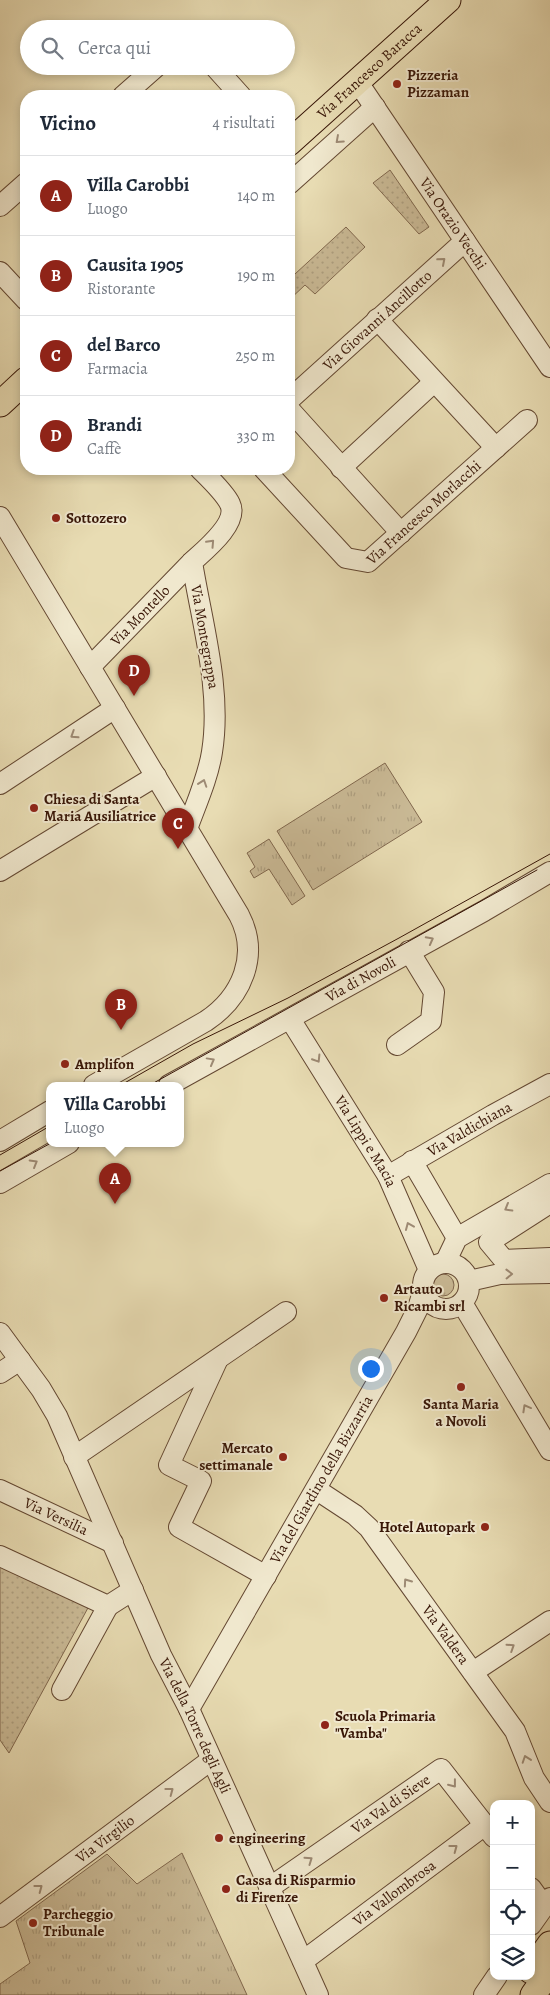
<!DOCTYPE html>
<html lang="it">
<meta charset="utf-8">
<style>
body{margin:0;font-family:Alegreya,serif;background:#f6f6f7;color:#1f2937}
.controls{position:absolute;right:15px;bottom:15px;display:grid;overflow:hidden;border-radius:10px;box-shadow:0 2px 8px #0003}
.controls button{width:45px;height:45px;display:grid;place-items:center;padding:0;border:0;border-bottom:1px solid #e0e1e3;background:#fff;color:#1f2937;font:25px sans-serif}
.you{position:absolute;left:370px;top:1368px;width:18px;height:18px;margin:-12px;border:4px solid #fff;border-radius:50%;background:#1a73e8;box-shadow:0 0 0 8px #1a73e833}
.badge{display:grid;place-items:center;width:32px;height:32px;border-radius:50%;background:#8f2418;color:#fff;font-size:16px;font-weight:700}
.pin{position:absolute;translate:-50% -41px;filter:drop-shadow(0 1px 2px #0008)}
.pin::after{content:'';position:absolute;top:26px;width:18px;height:15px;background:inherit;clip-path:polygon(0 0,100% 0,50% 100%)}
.popup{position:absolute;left:46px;top:1082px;width:138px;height:65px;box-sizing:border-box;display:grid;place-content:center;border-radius:10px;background:#fff;filter:drop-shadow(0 1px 4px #0005);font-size:16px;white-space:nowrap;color:#747a83}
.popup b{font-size:19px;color:#1f2937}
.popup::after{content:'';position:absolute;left:50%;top:100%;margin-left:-10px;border:10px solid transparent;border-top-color:#fff}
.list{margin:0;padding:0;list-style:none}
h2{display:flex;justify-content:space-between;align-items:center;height:65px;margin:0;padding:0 20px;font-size:21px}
h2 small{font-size:16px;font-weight:400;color:#747a83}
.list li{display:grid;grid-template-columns:32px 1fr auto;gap:15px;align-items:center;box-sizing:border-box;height:80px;padding:0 20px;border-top:1px solid #e0e1e3}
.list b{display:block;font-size:19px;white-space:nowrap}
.list p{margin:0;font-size:16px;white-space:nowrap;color:#747a83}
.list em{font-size:16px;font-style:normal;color:#747a83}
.icon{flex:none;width:28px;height:28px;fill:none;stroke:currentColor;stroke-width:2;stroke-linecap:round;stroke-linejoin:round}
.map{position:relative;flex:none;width:550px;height:1995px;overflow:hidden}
.search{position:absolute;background:#fff;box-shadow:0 2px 8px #0003;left:20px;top:20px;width:275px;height:55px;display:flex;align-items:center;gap:12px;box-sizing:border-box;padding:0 18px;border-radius:28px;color:#747a83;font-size:19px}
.panel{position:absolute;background:#fff;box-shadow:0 2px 8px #0003;left:20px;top:90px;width:275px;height:385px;border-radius:20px}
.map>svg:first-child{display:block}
</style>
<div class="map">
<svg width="550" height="1995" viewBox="0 0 550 1995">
<defs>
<pattern id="grass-tufts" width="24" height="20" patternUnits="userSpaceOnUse" patternTransform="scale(1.25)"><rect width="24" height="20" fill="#caba96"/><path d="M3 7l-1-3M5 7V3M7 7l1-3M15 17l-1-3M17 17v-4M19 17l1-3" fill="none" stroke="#ae9f80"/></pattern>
<pattern id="park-dots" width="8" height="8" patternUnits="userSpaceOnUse" patternTransform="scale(1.25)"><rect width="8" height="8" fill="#caba96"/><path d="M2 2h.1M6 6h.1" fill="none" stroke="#ae9f80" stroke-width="1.8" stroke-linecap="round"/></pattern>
</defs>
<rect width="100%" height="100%" fill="#e8dcb3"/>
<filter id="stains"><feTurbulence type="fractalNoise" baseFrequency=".004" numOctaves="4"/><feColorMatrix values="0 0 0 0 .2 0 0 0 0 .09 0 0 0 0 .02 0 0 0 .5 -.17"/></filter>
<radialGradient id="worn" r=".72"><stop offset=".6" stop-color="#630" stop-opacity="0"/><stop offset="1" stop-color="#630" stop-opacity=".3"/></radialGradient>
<path fill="url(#grass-tufts)" stroke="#81684e" d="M385 763 422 822 313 890 277 831Z
M269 839 305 896 292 905 269 869 254 878 250 871 255 867 247 853Z
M432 1285a11 11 0 1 1 22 0a11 11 0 1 1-22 0Z
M182 1853 247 1995H0V1984L30 1963 16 1921 107 1854 137 1884Z"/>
<path fill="url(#park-dots)" stroke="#81684e" d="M390 170 429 227 419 234 373 183Z
M346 227 365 247 315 294 305 285 289 300V271L290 269 295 274Z
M0 1563 89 1606 9 1753 0 1740Z"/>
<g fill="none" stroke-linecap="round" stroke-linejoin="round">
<g stroke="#644832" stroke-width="22">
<g id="minor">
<path d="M214 66 241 96"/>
<path id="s1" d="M357 81 550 367"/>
<path d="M123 96 157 66"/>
<path d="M289 184 375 107"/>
<path d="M0 206 26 183"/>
<path d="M0 272 26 300"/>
<path d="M377 319 496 448"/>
<path id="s2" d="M289 400 465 241"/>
<path d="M289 409 401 533"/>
<path d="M341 468 434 382"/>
<path id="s3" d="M264 469 346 558 368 562 527 420"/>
<path d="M0 517 239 915C260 955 242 997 206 1021L94 1085"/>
<path id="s4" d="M90 667 192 562"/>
<path d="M0 784 115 708"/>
<path d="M187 829C196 804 208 778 212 752 222 690 202 624 192 562 205 550 239 523 230 504 225 493 209 478 200 469"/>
<path d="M0 871 156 776"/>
<path id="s5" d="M290 1019 388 1176 429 1270"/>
<path d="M397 1045 431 1021 434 992 409 951"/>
<path id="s6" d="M169 1085 484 911 550 872"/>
<path d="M0 1141 50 1111"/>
<path d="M412 1161 457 1238"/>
<path id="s7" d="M388 1176 493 1115 550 1084"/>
<path d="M0 1183 69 1143"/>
<path d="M550 1203 489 1242 504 1260 550 1258"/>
<circle cx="446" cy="1286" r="23"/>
<path d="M445 1263 457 1238 550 1184"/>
<path d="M469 1281 500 1274 550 1273"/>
<path d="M462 1303 550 1450"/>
<path id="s8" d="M0 1333 41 1389 57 1416 161 1655 189 1709 318 1995"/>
<path d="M217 1361 169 1465 201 1481 179 1527 266 1576"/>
<path d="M0 1373 20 1360"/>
<path d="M74 1457 286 1312"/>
<path id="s9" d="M0 1490 113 1543"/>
<path id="s10" d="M317 1490 355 1515 369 1528 515 1731 534 1778 550 1802"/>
<path d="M0 1556 108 1606 133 1590"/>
<path d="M473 1672 550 1621"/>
<path d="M62 1690 108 1606"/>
<path id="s11" d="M189 1709 406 1332 418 1308 423 1292"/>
<path id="s12" d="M269 1888 441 1769 494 1837"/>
<path d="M531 1888 544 1906"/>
<path id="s13" d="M0 1917 211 1760"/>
<path d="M531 1925 550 1898"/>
<path id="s14" d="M303 1961 485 1825"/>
<path d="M484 1995 497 1976"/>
</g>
</g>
<g stroke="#381607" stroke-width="27">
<g id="major">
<path id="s15" d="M289 143 448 0"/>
<path d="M0 404 26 380"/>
<path d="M531 1971 550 1944"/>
<path d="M533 1995 550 1971"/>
</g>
</g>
<use href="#minor" stroke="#f0e8ce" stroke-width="20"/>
<use href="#major" stroke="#e8dcb3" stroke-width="25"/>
<path stroke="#381607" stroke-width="1" d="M121 1085 193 1044 288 998 399 938 550 854
M150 1085 537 870
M0 1155 50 1126
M0 1171 51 1143"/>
</g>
<defs><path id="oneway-chevron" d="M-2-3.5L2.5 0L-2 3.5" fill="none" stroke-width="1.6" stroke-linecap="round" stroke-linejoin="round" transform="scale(1.25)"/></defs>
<g stroke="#9d8a74">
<use href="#oneway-chevron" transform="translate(339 140) rotate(138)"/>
<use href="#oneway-chevron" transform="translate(442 261) rotate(-41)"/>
<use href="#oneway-chevron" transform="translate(211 543) rotate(-47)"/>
<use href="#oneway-chevron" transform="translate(74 735) rotate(147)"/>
<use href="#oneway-chevron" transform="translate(203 783) rotate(-71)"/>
<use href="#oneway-chevron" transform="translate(430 940) rotate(-28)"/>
<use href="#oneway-chevron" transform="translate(317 1059) rotate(58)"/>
<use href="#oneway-chevron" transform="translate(211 1061) rotate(-29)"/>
<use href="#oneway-chevron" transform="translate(34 1163) rotate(-30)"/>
<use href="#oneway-chevron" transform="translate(508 1208) rotate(150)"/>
<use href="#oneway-chevron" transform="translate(409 1226) rotate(-113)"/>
<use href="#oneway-chevron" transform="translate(509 1274) rotate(-1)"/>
<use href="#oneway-chevron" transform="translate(526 1408) rotate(-119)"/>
<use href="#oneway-chevron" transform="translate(407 1582) rotate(-125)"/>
<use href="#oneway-chevron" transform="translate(511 1647) rotate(-33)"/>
<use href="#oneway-chevron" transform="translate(526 1759) rotate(-109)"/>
<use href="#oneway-chevron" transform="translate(453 1784) rotate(52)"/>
<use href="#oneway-chevron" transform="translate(170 1791) rotate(-37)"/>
<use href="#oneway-chevron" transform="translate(454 1848) rotate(-37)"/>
<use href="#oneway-chevron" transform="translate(309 1860) rotate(-35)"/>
<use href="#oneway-chevron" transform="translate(39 1888) rotate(-37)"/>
</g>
<g fill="#8f2418" stroke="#f0e8ce" stroke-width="2">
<circle cx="397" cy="84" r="5"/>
<circle cx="56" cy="518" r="5"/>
<circle cx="34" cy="808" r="5"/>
<circle cx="65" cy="1064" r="5"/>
<circle cx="384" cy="1298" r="5"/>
<circle cx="461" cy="1387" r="5"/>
<circle cx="283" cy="1457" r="5"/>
<circle cx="485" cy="1527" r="5"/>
<circle cx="325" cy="1725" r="5"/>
<circle cx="219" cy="1838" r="5"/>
<circle cx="226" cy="1889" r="5"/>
<circle cx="33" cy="1923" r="5"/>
</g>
<g text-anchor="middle" stroke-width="4" stroke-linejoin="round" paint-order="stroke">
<g font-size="15" fill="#381607" stroke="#f0e8ce">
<text dy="5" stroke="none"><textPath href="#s15" startOffset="108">Via Francesco Baracca</textPath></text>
<text dy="5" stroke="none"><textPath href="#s1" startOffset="172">Via Orazio Vecchi</textPath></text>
<text dy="5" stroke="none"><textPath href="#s2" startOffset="119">Via Giovanni Ancillotto</textPath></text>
<text dy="5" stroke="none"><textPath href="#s3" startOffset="218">Via Francesco Morlacchi</textPath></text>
<text dy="5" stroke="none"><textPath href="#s4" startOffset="72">Via Montello</textPath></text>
<text transform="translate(205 637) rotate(80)" y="5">Via Montegrappa</text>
<text dy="5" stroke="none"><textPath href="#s6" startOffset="219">Via di Novoli</textPath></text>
<text dy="5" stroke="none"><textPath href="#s7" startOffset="94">Via Valdichiana</textPath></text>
<text dy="5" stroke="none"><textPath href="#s5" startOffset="144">Via Lippi e Macia</textPath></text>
<text dy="5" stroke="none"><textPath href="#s11" startOffset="265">Via del Giardino della Bizzarria</textPath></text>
<text dy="5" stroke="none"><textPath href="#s9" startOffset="62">Via Versilia</textPath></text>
<text dy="5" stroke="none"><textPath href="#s10" startOffset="196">Via Valdera</textPath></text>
<text dy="5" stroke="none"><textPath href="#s8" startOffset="440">Via della Torre degli Agli</textPath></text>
<text dy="5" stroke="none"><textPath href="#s12" startOffset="148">Via Val di Sieve</textPath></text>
<text dy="5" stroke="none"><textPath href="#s13" startOffset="131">Via Virgilio</textPath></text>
<text dy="5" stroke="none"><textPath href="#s14" startOffset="114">Via Vallombrosa</textPath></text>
</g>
<g font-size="15" font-weight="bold" fill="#381607" stroke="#f0e8ce" text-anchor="start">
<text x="407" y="80">Pizzeria<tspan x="407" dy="17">Pizzaman</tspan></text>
<text x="66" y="523">Sottozero</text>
<text x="44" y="804">Chiesa di Santa<tspan x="44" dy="17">Maria Ausiliatrice</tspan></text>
<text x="75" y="1069">Amplifon</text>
<text x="394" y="1294">Artauto<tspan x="394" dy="17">Ricambi srl</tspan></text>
<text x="461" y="1409" text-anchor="middle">Santa Maria<tspan x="461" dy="17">a Novoli</tspan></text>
<text x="273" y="1453" text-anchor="end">Mercato<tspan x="273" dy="17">settimanale</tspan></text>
<text x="475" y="1532" text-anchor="end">Hotel Autopark</text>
<text x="335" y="1721">Scuola Primaria<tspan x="335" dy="17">"Vamba"</tspan></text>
<text x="229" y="1843">engineering</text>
<text x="236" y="1885">Cassa di Risparmio<tspan x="236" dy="17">di Firenze</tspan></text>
<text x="43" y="1919">Parcheggio<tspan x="43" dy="17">Tribunale</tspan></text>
</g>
</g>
<rect width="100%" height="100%" filter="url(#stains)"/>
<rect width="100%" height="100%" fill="url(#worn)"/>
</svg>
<div class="controls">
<button>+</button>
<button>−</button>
<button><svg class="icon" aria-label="locate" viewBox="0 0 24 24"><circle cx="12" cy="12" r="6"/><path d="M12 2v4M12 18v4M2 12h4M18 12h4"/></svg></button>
<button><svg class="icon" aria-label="layers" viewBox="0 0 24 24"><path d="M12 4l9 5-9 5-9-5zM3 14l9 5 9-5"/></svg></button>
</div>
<div class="you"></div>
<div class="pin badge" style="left:115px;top:1204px">A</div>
<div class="popup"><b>Villa Carobbi</b>Luogo</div>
<div class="pin badge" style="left:121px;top:1030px">B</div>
<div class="pin badge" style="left:178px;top:849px">C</div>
<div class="pin badge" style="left:134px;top:696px">D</div>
<div class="search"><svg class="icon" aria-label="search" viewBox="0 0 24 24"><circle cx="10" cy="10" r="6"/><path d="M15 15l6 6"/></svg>Cerca qui</div>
<section class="panel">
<h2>Vicino<small>4 risultati</small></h2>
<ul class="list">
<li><span class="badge">A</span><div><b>Villa Carobbi</b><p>Luogo</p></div><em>140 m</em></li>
<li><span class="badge">B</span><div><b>Causita 1905</b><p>Ristorante</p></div><em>190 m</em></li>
<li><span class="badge">C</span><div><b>del Barco</b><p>Farmacia</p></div><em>250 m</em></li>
<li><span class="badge">D</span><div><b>Brandi</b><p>Caffè</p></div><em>330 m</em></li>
</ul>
</section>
</div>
